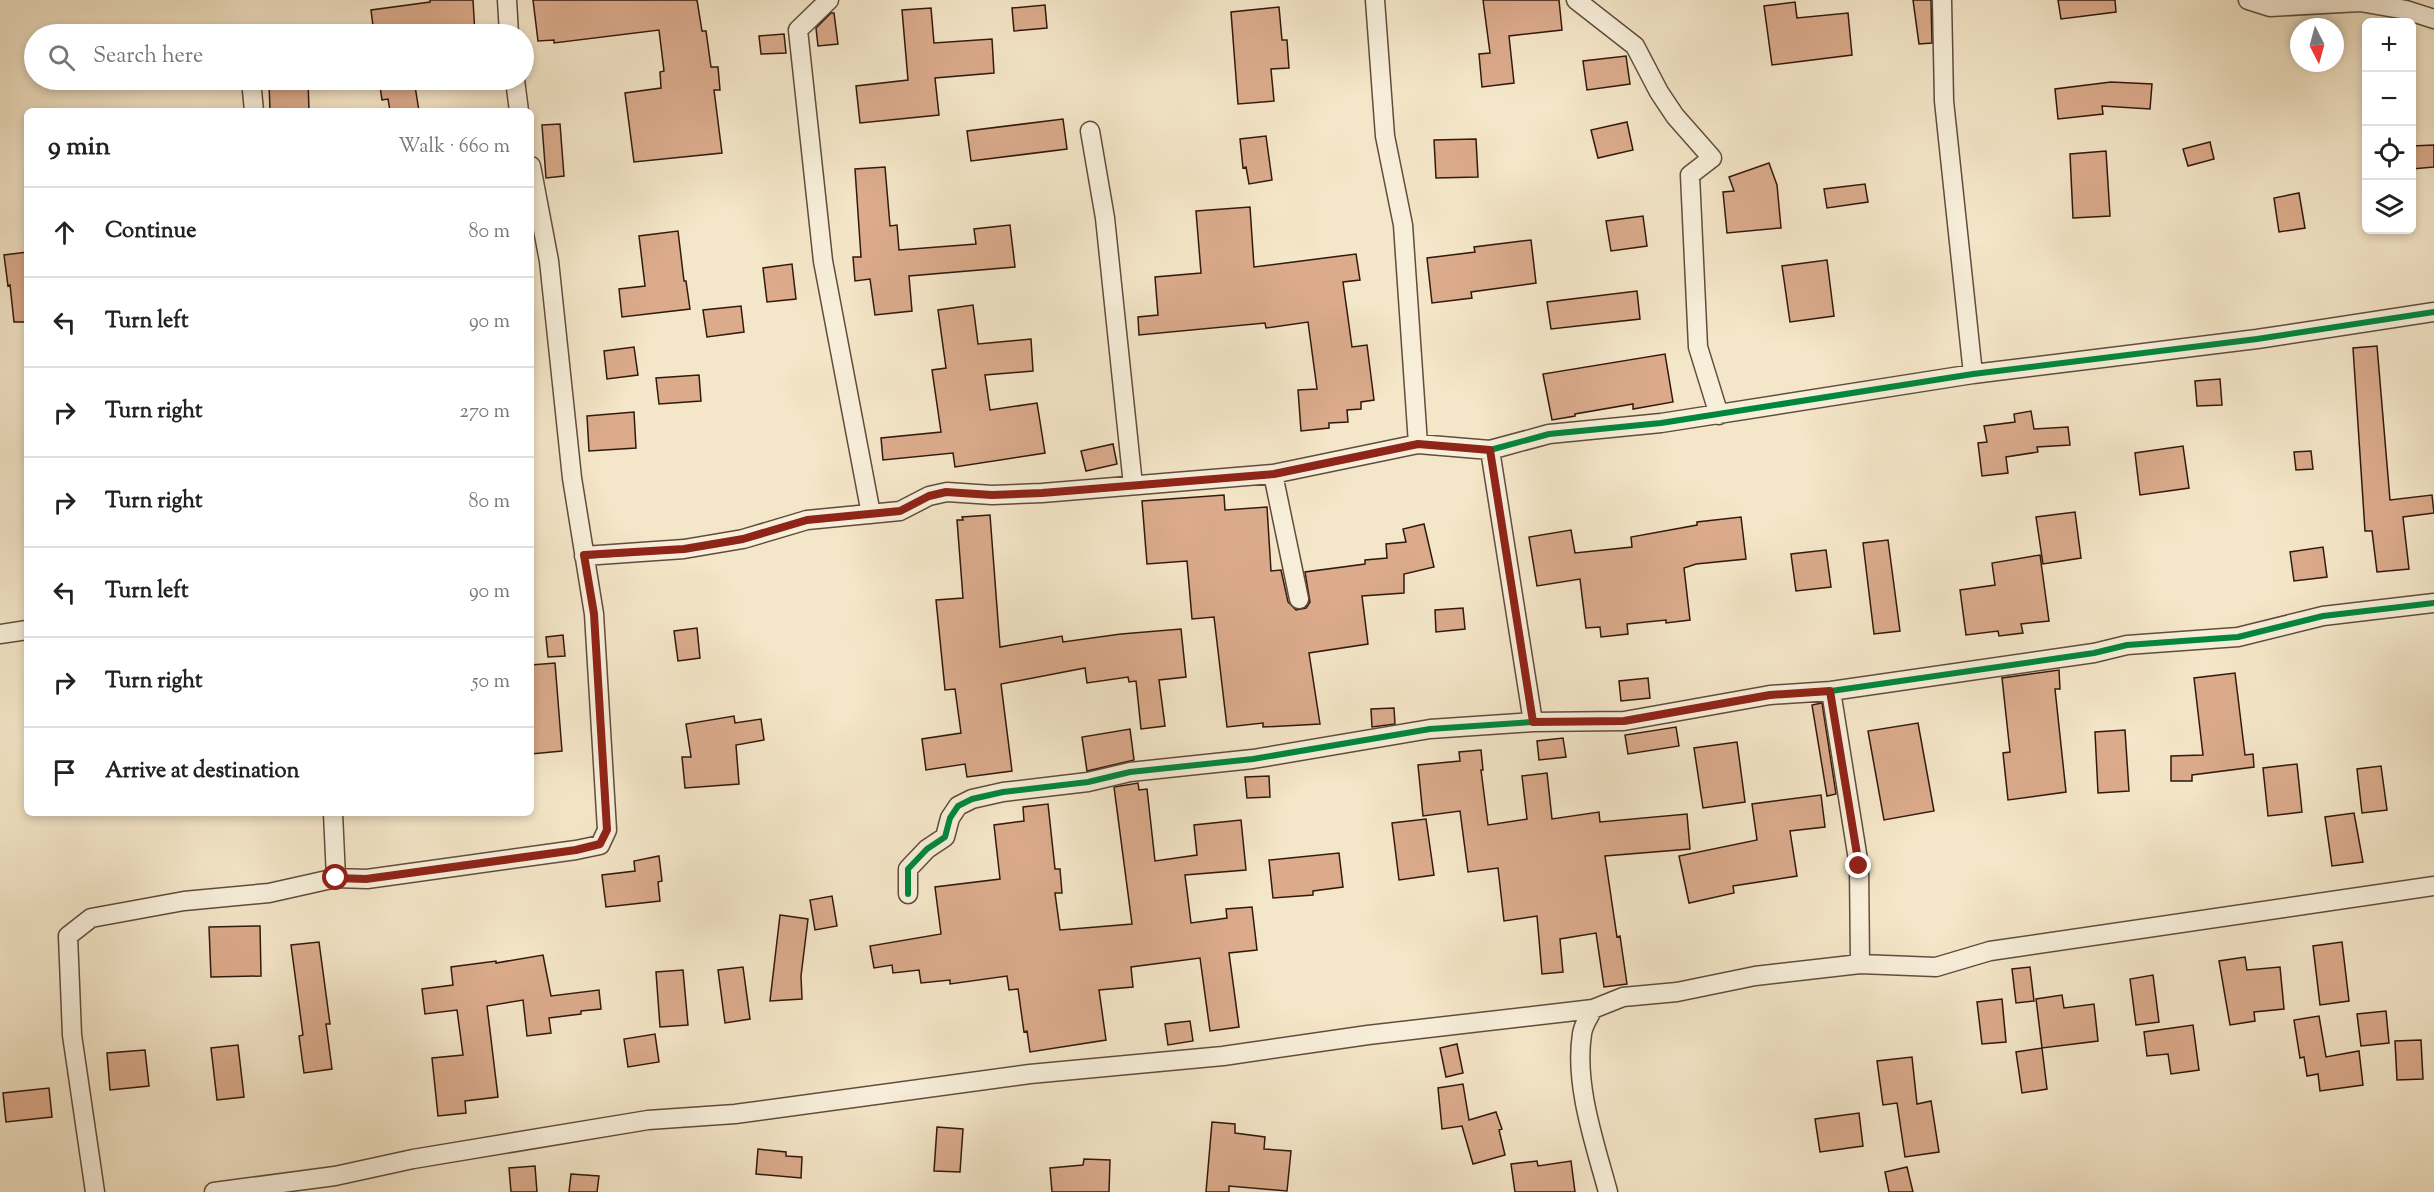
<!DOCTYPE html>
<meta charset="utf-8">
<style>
body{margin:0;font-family:"Sorts Mill Goudy",serif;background:#f2f2f2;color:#222}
.controls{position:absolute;right:18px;top:18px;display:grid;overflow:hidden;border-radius:9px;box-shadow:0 3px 9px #0003}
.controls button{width:54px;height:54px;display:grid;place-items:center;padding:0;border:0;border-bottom:2px solid #e0e0e0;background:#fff;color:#222;font:30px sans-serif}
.compass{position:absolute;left:2290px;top:18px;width:54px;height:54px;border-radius:50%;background:#fff;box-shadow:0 3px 9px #0003;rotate:174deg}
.stop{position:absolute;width:18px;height:18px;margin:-14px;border:4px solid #8f2418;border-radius:50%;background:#fff}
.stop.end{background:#8f2418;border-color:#fff;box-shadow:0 2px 6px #0008}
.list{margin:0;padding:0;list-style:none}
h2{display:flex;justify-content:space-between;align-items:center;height:78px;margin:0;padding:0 24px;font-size:26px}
h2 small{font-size:20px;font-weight:400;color:#767676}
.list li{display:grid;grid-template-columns:39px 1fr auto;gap:18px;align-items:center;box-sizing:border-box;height:90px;padding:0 24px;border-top:2px solid #e0e0e0}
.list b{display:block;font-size:22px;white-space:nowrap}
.list em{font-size:20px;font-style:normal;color:#767676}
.icon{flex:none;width:33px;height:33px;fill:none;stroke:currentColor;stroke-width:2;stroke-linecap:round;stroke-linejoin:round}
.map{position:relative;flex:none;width:2434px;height:1192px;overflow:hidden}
.search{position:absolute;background:#fff;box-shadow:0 3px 9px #0003;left:24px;top:24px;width:510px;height:66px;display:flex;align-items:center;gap:15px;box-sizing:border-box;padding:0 21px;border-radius:33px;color:#767676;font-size:22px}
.panel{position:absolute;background:#fff;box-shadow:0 3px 9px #0003;left:24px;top:108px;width:510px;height:708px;border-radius:9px}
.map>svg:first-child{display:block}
</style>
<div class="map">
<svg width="2434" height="1192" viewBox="0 0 2434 1192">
<rect width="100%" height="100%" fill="#f4e6c8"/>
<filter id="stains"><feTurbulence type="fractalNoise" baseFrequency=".00333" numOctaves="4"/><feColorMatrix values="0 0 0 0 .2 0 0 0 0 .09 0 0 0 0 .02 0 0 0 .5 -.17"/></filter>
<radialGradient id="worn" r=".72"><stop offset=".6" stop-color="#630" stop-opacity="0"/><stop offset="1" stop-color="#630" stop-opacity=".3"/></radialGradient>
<path fill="#dbab8c" stroke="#32190d" stroke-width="1.5" d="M430 0H473L475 34H374L371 10 430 2Z
M533 0H697L702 31H706L711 67H718L720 90H714L722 153 634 162 625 93 661 88 660 72 664 71 659 30 554 43V40L538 41Z
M1483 0H1559L1562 30 1509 36 1514 83 1482 87 1479 54 1490 53Z
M1913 0H1931L1932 43 1919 44Z
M2058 0H2115L2116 12 2061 19Z
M1795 2 1797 18 1848 13 1852 55 1772 65 1764 6Z
M1045 5 1047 28 1014 31 1012 8Z
M1279 7 1282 40H1287L1289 68 1271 69 1274 101 1238 104 1231 12Z
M931 8 934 43 992 39 994 73 935 78 939 115 860 123 856 86 908 80 902 10Z
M831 13H834L838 44 818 46 816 28Z
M784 34 786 53 761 54 759 36Z
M1626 56 1630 84 1587 90 1583 61Z
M308 80 309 111H270L269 82Z
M379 80H414L419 111H390L388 99 382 100Z
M2111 82 2152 84 2150 109 2102 106 2103 114 2058 119 2055 89Z
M1063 119 1067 149 971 161 967 131Z
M1627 122 1633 150 1598 158 1591 130Z
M560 124 564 176 546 178 542 125Z
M1266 136 1272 180 1249 184 1246 167 1243 168 1240 139Z
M1476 139 1478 177 1436 178 1434 140Z
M2210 142 2214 159 2188 166 2183 149Z
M2434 145V167L2412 169V146Z
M2106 151 2110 216 2073 218 2070 154Z
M1769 163 1777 185 1781 228 1727 233 1723 192 1734 191 1729 177Z
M885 167 890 226 897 225 899 250 976 244 974 229 1010 225 1015 267 909 276 912 311 875 315 870 279 855 281 853 257H861L855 169Z
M1865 184 1868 202 1827 208 1824 189Z
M2299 193 2305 228 2279 232 2274 198Z
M1250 207 1254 267 1356 254 1360 280 1343 282 1352 347 1367 345 1374 400 1361 402V409L1347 410 1348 422 1329 423V428L1301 431 1298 390 1317 389 1308 322 1266 328 1265 323 1139 335 1138 317 1158 315 1155 277 1201 273 1196 211Z
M1643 216 1647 246 1611 251 1606 221Z
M678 231 684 281H686L690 309 622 317 619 289 645 286 639 236Z
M1531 240 1536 283 1471 292 1472 298 1432 303 1427 258 1475 252 1474 247Z
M27 252V322H14L10 285 8 286 4 255Z
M1827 260 1834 316 1790 322 1782 266Z
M792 264 796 299 767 302 763 268Z
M1637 291 1640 319 1551 329 1547 302Z
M973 305 978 344 1031 339 1033 371 985 375 990 410 1037 403 1045 453 955 467 953 453 883 460 881 438 941 432 932 370 946 368 938 310Z
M741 306 744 332 707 337 703 310Z
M2377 346 2390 500 2432 495 2434 513 2403 517 2409 569 2377 572 2372 531H2365L2353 348Z
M634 347 638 375 607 379 604 351Z
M1665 354 1673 402 1633 409V404L1575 414V416L1552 420 1543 374Z
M699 375 701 401 659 404 656 378Z
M2220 379 2222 405 2197 406 2195 381Z
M2031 411 2034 429 2068 427 2070 445 2037 447 2038 452 2006 457 2008 473 1982 476 1978 443 1987 442 1984 426 2015 422 2014 414Z
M634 412 636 448 589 451 587 416Z
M1113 444 1117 464 1086 471 1081 451Z
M2183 446 2189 488 2140 495 2135 453Z
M2311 451 2313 469 2296 470 2294 452Z
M1224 495 1225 510 1267 507 1271 571 1281 570 1288 602 1296 610 1306 608 1310 602 1305 572 1365 564V560L1387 558 1386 544 1406 542 1403 529 1424 524 1434 567 1404 574V593L1362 596 1368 644 1309 653 1320 724 1263 727V723L1227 727 1214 617 1192 619 1187 561 1147 564 1142 501Z
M2075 512 2081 558 2043 564 2036 517Z
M990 515 1000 647 1062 636 1063 642 1121 634 1181 629 1186 677 1159 680 1165 726 1141 729 1136 681 1129 682 1128 677 1087 683 1085 668 1001 684 1012 771 967 777 965 764 926 770 922 739 961 733 955 689 945 690 936 600 963 598 957 520H963L962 517Z
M1741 517 1746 559 1696 564 1684 568 1690 620 1666 623V620L1627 624 1628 634 1601 637 1600 627 1586 628 1580 579 1537 586 1529 537 1571 530 1575 553 1632 547 1631 537 1697 525V522Z
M1888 540 1900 631 1874 634 1863 543Z
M2323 547 2327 577 2294 581 2290 552Z
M1826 550 1831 587 1796 591 1791 554Z
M2040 555 2049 621 2021 624 2023 633 1999 636 1998 631 1966 635 1960 590 1995 585 1992 563Z
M1463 608 1465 629 1436 632 1435 610Z
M697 628 700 658 678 661 674 631Z
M563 635 565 656 548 657 546 637Z
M555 663 562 751 531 754V665Z
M2059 670 2060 689H2055L2066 792 2008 800 2003 753 2010 752 2002 678Z
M2235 673 2245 755 2253 754 2254 767 2192 775V781H2171V756L2203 755 2194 678Z
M1648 678 1650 698 1621 701 1619 681Z
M1822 703 1836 794 1827 796 1812 705Z
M1394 708 1395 724 1372 727 1371 709Z
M734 716 735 723 761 719 764 740 736 745 739 784 685 788 682 757H691L686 724Z
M1918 723 1934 811 1884 820 1868 731Z
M1676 727 1679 746 1628 754 1625 735Z
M1130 729 1134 760 1087 771 1082 737Z
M2125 730 2129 791 2098 793 2095 732Z
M1563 738 1566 757 1539 760 1537 741Z
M1737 742 1745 802 1703 808 1694 748Z
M1481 750 1483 770H1481L1488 825 1527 819 1522 776 1547 773 1552 819 1599 812 1600 822 1687 814 1690 849 1605 856 1617 937 1620 936 1627 984 1604 987 1596 933 1560 939 1563 972 1542 974 1537 916 1504 921 1498 868 1468 872 1460 811 1423 816 1418 765 1460 761 1459 752Z
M2297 764 2302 812 2268 816 2263 768Z
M2381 766 2387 810 2362 813 2357 769Z
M1269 776 1270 797 1247 798 1245 777Z
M1138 783 1139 790 1147 789 1155 861 1197 855 1194 825 1241 820 1246 870 1185 875 1191 923 1227 918 1226 909 1252 907 1257 950 1229 953 1239 1027 1210 1031 1200 958 1131 967 1133 987 1099 990 1106 1040 1030 1052 1027 1031 1024 1032 1018 989 1009 990 1007 976 950 984V980L921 983 919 970 893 973 892 965 874 968 870 946 941 934 935 887 1000 879 994 825 1024 821 1023 807 1048 804 1055 869H1060L1062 893H1055L1060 930 1132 924 1114 787Z
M1821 795 1825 827 1790 831 1797 876 1733 886 1734 893 1689 903 1679 856 1757 840 1752 804Z
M2354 813 2363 862 2332 866 2325 817Z
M1426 819 1434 875 1399 880 1392 823Z
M1339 853 1343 887 1313 891V895L1273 898 1269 860Z
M659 856 662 881 658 882 660 901 606 907 602 875 635 871 634 861Z
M832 896 837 926 815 930 810 900Z
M780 915 808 919 801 976 802 999 770 1001Z
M260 926 261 976 211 977 209 927Z
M319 942 330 1024H326L332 1069 304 1073 299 1036 303 1035 291 945Z
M2342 942 2349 1001 2320 1005 2313 946Z
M543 955 551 996 599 990 601 1009 581 1011V1014L549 1018 551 1033 527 1036 523 1000 487 1006 498 1097 465 1101 466 1113 438 1116 432 1058 463 1055 457 1010 425 1014 422 989 453 985 451 967 496 961V963Z
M2245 957 2247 970 2280 967 2284 1009 2254 1012 2255 1021 2230 1025 2219 961Z
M743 967 750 1019 725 1023 718 970Z
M2030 967 2034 1001 2016 1003 2012 969Z
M683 970 688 1025 660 1027 656 972Z
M2153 975 2159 1022 2136 1025 2130 979Z
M2062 995 2064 1008 2094 1004 2098 1041 2042 1048 2036 999Z
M2002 999 2006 1042 1982 1044 1977 1002Z
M2386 1011 2389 1043 2361 1046 2357 1014Z
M2319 1016 2326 1057 2359 1051 2363 1085 2320 1091 2318 1074 2307 1076 2304 1057 2300 1058 2294 1020Z
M1190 1021 1193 1041 1168 1045 1165 1024Z
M2193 1025 2199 1070 2171 1074 2168 1054 2147 1056 2144 1032Z
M655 1034 659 1062 628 1067 624 1039Z
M2421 1040 2423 1079 2397 1080 2395 1041Z
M1457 1044 1463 1073 1446 1077 1440 1048Z
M238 1045 244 1097 217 1100 211 1048Z
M2042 1048 2047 1089 2022 1093 2016 1052Z
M145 1050 149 1086 110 1090 107 1053Z
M1912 1057 1917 1104 1931 1101 1939 1152 1905 1157 1897 1103 1883 1105 1877 1061Z
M1463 1084 1469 1120 1496 1112 1502 1129 1499 1130 1505 1155 1473 1164 1462 1126 1442 1129 1438 1088Z
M49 1088 52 1117 6 1122 3 1093Z
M1859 1113 1863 1146 1820 1152 1815 1119Z
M1212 1122 1235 1124V1133L1265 1137 1264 1149 1291 1151 1287 1191 1229 1186V1192H1206Z
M937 1127 963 1129 960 1172 934 1171Z
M758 1149 786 1152V1156L802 1157 801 1178 756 1174Z
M1084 1159 1110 1160 1109 1192H1052L1050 1168 1083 1165Z
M1537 1161 1538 1166 1571 1161 1575 1192H1515L1511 1164Z
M535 1166 537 1192H511L509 1168Z
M1907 1167 1913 1192H1889L1885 1172Z
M571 1174 599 1176 597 1192H569Z"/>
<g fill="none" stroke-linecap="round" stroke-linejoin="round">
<g stroke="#624c3c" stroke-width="21">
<path id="minor" d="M507 0 509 34
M829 0 798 30 823 261 871 514
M1375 0 1385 136 1403 225 1418 444
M1576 0 1635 46 1659 92 1675 116 1712 158 1690 175 1698 347 1719 415
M1942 0 1944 101 1973 374
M2248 0 2270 7 2360 2 2406 10 2434 19
M251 80 254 111
M515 80 519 111
M1090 131 1105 218 1133 485
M1490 450 1533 722
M1273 474 1299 599
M584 556 684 549 743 539 807 520 900 511 929 496 947 492 992 495 1042 493 1273 474 1418 444 1490 450 1549 434 1661 423 1973 374 2257 339 2434 312
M0 634 27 630
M1831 691 1859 866 1860 964
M333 813 336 878
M908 894V869L927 849 945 837 950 818 958 806 972 799 1003 792 1088 782 1130 772 1253 759 1430 729 1533 722 1624 721 1770 695 1831 691 2094 653 2127 645 2238 637 2323 616 2434 603
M95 1192 72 1035 68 936 91 918 184 901 269 893 336 878 367 879 576 850 600 845 607 830 594 614 572 478 549 261 531 166
M214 1192 335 1176 413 1159 648 1120 735 1114 1030 1074 1223 1056 1368 1035 1593 1009
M1608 1192C1595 1144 1574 1084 1582 1034 1583 1025 1589 1017 1593 1009L1623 997 1677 992 1755 976 1860 964 1936 967 1990 951 2434 886"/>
</g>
<use href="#minor" stroke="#f8efdb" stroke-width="18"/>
<g stroke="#f8efdb" stroke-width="10">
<path id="cycleway" d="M584 556 684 549 743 539 807 520 900 511 929 496 947 492 992 495 1042 493 1273 474 1418 444 1490 450 1549 434 1661 423 1973 374 2257 339 2434 312
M908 894V869L927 849 945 837 950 818 958 806 972 799 1003 792 1088 782 1130 772 1253 759 1430 729 1533 722 1624 721 1770 695 1831 691 2094 653 2127 645 2238 637 2323 616 2434 603"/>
</g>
<use href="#cycleway" stroke="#00873e" stroke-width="6"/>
</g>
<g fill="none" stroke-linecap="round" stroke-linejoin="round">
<path stroke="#8f2418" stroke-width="8" d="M336 878 366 879 576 850 600 844 607 830 594 614 584 555 684 549 743 539 807 520 900 511 929 496 946 492 992 495 1042 493 1274 474 1418 444 1490 450 1533 722 1624 721 1770 695 1830 691 1859 866"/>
</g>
<rect width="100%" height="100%" filter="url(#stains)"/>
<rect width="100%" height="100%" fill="url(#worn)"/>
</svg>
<div class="controls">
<button>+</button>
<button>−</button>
<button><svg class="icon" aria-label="locate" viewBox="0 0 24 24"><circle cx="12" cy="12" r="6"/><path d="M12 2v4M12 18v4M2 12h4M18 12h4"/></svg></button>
<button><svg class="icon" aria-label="layers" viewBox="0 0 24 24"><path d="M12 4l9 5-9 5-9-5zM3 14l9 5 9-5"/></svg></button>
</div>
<svg class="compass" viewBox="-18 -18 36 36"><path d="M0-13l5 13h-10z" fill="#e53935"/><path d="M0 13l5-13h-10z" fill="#767676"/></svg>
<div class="stop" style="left:336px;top:878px"></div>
<div class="stop end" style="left:1859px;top:866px"></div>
<div class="search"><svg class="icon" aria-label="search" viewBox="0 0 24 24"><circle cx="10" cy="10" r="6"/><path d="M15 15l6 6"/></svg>Search here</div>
<section class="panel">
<h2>9 min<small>Walk · 660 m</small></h2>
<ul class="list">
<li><svg class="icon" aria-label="ahead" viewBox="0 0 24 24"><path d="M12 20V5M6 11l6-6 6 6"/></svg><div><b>Continue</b></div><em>80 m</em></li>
<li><svg class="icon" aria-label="left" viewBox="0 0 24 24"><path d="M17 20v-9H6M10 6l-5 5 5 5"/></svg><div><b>Turn left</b></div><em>90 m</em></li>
<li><svg class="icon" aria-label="right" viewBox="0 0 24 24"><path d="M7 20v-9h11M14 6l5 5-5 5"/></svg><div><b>Turn right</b></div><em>270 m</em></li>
<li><svg class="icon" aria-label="right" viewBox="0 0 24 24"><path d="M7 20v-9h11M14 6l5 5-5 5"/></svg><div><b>Turn right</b></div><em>80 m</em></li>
<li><svg class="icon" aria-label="left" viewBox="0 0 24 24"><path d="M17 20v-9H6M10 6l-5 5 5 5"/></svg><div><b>Turn left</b></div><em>90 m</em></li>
<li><svg class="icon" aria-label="right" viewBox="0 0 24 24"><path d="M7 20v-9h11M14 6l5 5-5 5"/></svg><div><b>Turn right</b></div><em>50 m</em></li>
<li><svg class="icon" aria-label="arrive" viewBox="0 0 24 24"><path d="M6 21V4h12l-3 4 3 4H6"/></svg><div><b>Arrive at destination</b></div></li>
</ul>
</section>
</div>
